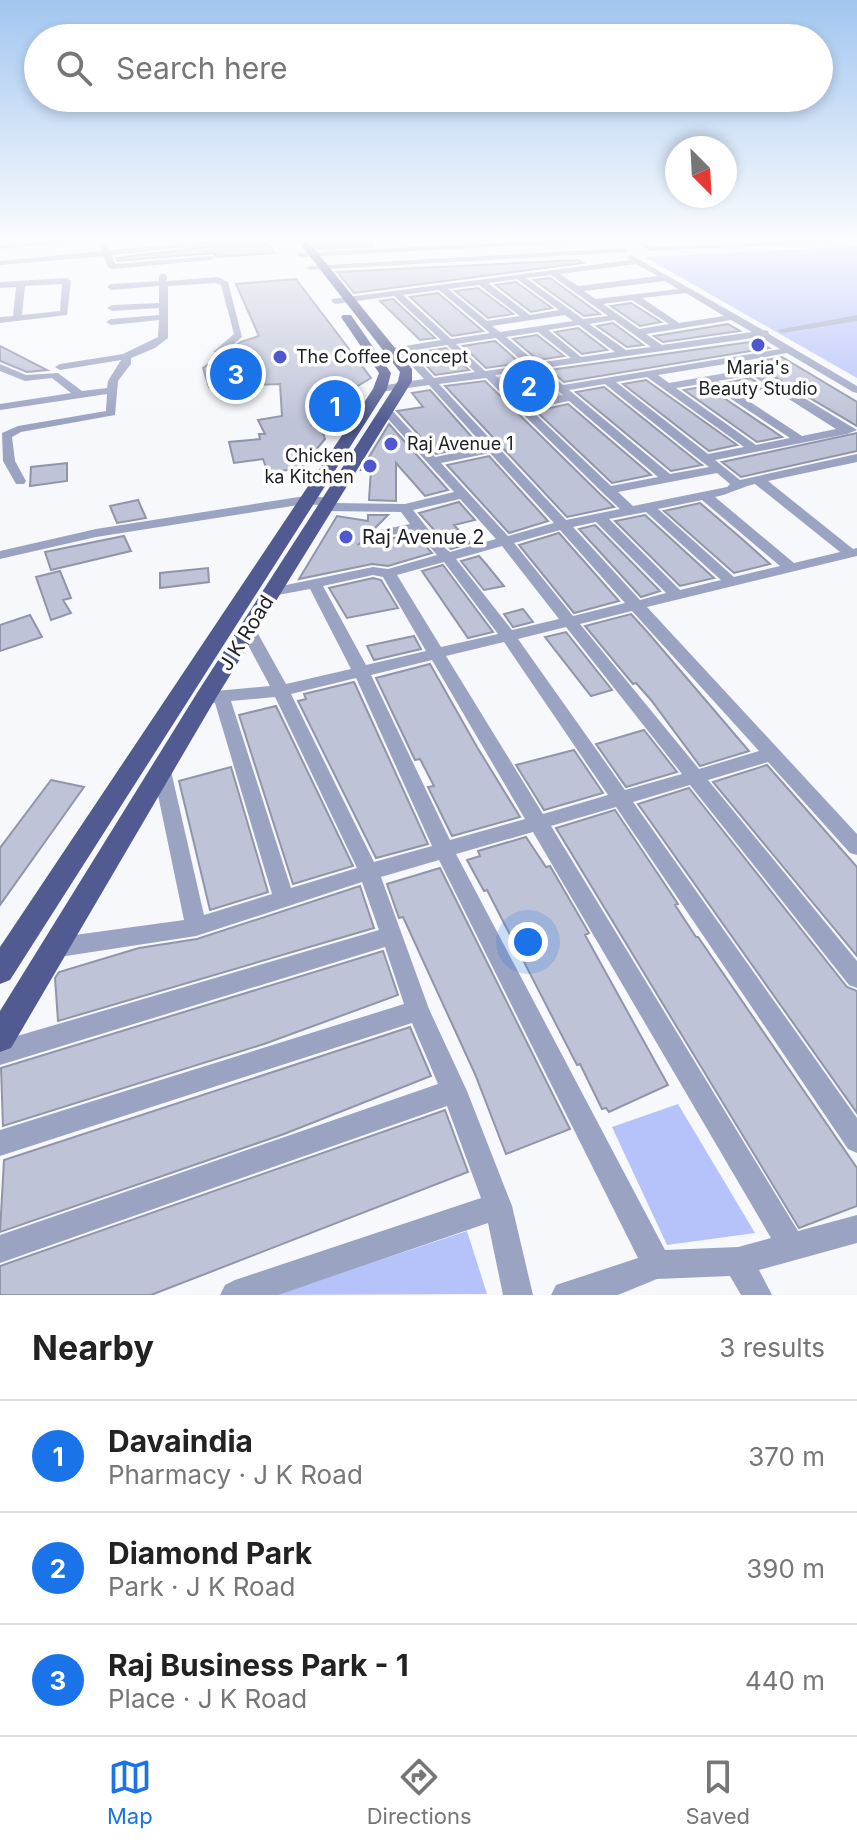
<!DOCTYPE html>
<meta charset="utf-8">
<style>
body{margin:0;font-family:Inter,sans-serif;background:#f2f2f2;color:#222}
.compass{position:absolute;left:665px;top:136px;width:72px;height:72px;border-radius:50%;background:#fff;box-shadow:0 4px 12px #0003;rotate:156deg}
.you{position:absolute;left:528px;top:942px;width:28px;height:28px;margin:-20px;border:6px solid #fff;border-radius:50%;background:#1a73e8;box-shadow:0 0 0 12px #1a73e833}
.badge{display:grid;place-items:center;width:52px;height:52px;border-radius:50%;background:#1a73e8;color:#fff;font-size:26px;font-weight:700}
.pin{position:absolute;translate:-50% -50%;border:4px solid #fff;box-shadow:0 2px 8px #0006}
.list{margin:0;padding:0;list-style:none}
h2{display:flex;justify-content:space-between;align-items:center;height:104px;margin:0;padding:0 32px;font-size:34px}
h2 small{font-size:26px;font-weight:400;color:#767676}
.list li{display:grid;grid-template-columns:52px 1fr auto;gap:24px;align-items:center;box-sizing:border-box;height:112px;padding:0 32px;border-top:2px solid #e0e0e0}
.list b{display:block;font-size:30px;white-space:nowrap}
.list p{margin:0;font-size:26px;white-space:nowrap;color:#767676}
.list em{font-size:26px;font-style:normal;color:#767676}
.icon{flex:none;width:44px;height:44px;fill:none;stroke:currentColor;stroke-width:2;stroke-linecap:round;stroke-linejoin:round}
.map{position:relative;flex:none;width:857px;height:1295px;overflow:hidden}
.search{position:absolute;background:#fff;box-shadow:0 4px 12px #0003;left:24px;right:24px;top:24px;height:88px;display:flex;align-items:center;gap:20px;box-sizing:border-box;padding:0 28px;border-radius:44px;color:#767676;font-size:30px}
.sheet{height:440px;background:#fff}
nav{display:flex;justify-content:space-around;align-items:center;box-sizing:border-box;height:112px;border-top:2px solid #e0e0e0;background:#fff;font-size:22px;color:#767676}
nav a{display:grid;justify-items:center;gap:4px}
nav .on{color:#1a73e8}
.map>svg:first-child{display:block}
</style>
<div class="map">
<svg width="857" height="1295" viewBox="0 0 857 1295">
<rect width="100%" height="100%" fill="#f7f8fc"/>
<path fill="#b6c2fa" d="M857 246V378L645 257Z
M535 371 562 396 524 402 497 377Z
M678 1104 755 1233 667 1245 612 1127Z
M467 1231 487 1294 276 1295Z"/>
<path fill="#bec3d8" stroke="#9095a9" stroke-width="2" d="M255 241H266L275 253 217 257 214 253 117 261 116 258Z
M312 241H372L373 246 318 249Z
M578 260 583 263 354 293 337 272Z
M550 278 600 314 584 316 534 280Z
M296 279 371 378 356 387 334 417 318 418 325 439 301 468 268 473 263 459 234 463 229 442 260 439 259 434H265L258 420 282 416 280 384 209 387 203 368 241 342 259 336 236 284Z
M516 282 552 308 531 312 496 285Z
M478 288 513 314 488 318 455 291Z
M438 293 483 331 452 336 410 297Z
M393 299 435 338 420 340 380 301Z
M631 303 661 322 640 326 611 306Z
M613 323 643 345 627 347 597 326Z
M728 324 740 331 663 342 654 336Z
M578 328 607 350 582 354 555 332Z
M537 335 564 356 538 360 513 339Z
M495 341 520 363 486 368 463 346Z
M757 341 769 348 564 382 550 370Z
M0 346 47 370 27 372 0 361Z
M446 348 469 370 435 375 415 353Z
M782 357 857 402V426L751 363Z
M750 378 766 388 741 393 726 383Z
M646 380 737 445 709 451 623 384Z
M485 381 601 495 614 507 567 517 445 386Z
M706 386 782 437 757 442 684 390Z
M604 387 699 463 702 465 671 471 576 392Z
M430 390 479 445 436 454 397 411 423 407 412 393Z
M568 404 651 475 612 483 536 411Z
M389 424 448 490 425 496 396 463V501L369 500 371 469 361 470Z
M857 433V451L741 477 722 462Z
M489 456 548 521 509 533 447 465Z
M67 463V481L30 486 31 467Z
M138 500 146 518 117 523 110 506Z
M459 502 475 520 454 525 470 543 451 549 419 513Z
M700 503 741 538 770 564 734 573 664 511Z
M368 515H388L375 528 364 531 363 540 359 544 415 534 432 553 388 566 372 564 299 579 337 516 368 521Z
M645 515 714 578 680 586 615 521Z
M595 525 660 591 641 597 579 529Z
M559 533 619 601 574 613 519 545Z
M124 536 131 551 51 570 45 552Z
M479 556 486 564 504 586 484 590 461 561Z
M443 565 493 632 468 638 422 571Z
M208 568 209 582 160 588V573Z
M60 571 71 598 63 600 71 613 51 620 36 577Z
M373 578 381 580 398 608 347 618 329 588Z
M523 609 533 622 513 627 504 614Z
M631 614 650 635 749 751 700 766 651 700 636 683 633 684 585 626Z
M30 615 42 637 0 651V625Z
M566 632 612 690 591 696 545 637Z
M414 636 421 649 374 660 367 646Z
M430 664 477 747 520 817 452 836 428 787 434 786 420 759 415 760 376 678Z
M354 682 428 844 376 858 298 701 306 699 304 694Z
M276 706 353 866 293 884 239 715Z
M644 730 677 772 626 787 596 744Z
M574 750 603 793 544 810 516 765Z
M767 765 857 867V956L713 782Z
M231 767 268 892 210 910 179 781Z
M51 780 84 787 0 905V848Z
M689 788 847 987 857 991V1113L638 804Z
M615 810 678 904 675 905 696 937H698L857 1168V1206L799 1228 556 828Z
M526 837 546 867 550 866 589 933 585 935 668 1085 609 1112 606 1108 602 1109 580 1064 577 1065 487 890 484 891 467 860 480 856 478 851Z
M440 868 570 1129 506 1154 475 1074 403 917 399 918 387 884Z
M360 886 374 928 58 1021 55 978 59 972 139 948 197 939Z
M383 951 398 995 264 1044 3 1126 1 1068Z
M410 1027 431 1076 284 1134 0 1232 4 1160Z
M445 1110 468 1172 151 1295H0V1266Z"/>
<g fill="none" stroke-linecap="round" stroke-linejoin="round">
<path fill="#9ba3c2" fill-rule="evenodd" d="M48 241H79L0 249V245Z
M99 241H107L110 250 214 241H242L112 255 115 264 214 256 211 260 112 269 108 267 104 256 0 265V261L103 251Z
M526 241H572L568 243 301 257 297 255 301 253Z
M635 241H644L652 247 819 241 815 243 650 251Z
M625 248 628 252 310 270 306 268 310 266Z
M631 255 763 330 768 331 769 334 857 386V393L853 392 787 353 743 361 857 430 847 434 715 460 740 480 857 454V462L768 481 853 549 857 548V556L647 607 857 834V855L850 853 768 762 708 780 857 961V988L849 985 690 785 633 802 857 1118V1153L848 1149 616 807 551 826 798 1231 857 1215V1243L759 1270 772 1295H741L730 1276 657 1279 618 1295H551L556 1285 638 1258 439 860 381 877 429 1009 467 1091 512 1206 533 1295H503L488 1223 278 1295H220L225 1285 235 1280 481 1198 447 1106 0 1263V1235L438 1084 412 1023 0 1156V1130L404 1004 385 947 0 1065V1041L379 930 362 882 196 936 53 958 45 955 42 948 45 941 53 938 184 920 153 771 155 766H169L171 771 204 915 272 894 215 703 205 704 196 698 205 692 270 686 241 632 249 627 257 632 286 684 351 669 310 589 272 596 267 595 265 592 267 589 373 567 388 569 437 555 416 531 366 539 364 536 366 533 410 524 401 512 324 511 319 510V505L305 504 96 537 0 559V551L96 529 305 496 333 498V503L405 504 454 492 379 409 389 407 435 457 485 447 429 385 380 392 375 389 380 386 424 379 400 353 393 352V348L441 340 394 296 335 304 331 301 332 299 630 260 627 257ZM636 264 658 276 578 286 560 274ZM551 275 608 316 583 319 526 278ZM517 279 559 310 530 315 488 283ZM665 281 678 289 596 299 584 291ZM479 285 520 316 487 321 448 289ZM439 290 490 333 451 339 403 295ZM686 293 724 316 679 323 642 298ZM632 300 669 324 639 329 603 304ZM565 315 573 321 500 332 492 326ZM614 320 651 347 626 350 589 324ZM731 320 752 332 662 345 646 334ZM579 325 615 352 581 357 548 330ZM538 332 571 358 537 363 506 337ZM760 337 780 349 563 385 543 368ZM496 338 527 365 485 371 456 344ZM447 345 475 372 434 378 409 351ZM732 363 743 370 669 383 658 375ZM533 370 563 395 525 403 495 375ZM751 375 836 429 802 436 718 381ZM647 377 744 447 708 454 616 382ZM486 378 603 493 620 509 566 520 439 384ZM707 383 790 438 756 445 676 388ZM605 384 701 461 709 467 670 474 569 390ZM569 401 658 477 611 486 530 409ZM490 453 554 523 508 536 441 463ZM717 473 730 484 727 487 633 506 618 492ZM755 484 840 552 794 563 715 497C730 494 741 487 755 484ZM460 499 496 539 450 552 440 544 413 510ZM702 500 780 566 734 577 658 509ZM646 512 721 580 680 590 609 519ZM596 522 666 593 640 600 573 527ZM560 530 625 603 573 616 514 543ZM502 546 559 619 512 630 456 559ZM444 562 498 634 441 647 397 575ZM373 575 383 577 426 651 366 665 323 586ZM632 611 759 751 699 769 580 624ZM566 627 682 774 625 790 518 639ZM504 642 608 795 543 814 446 656ZM432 660 525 819 450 840 371 675ZM356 678 432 846 374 862 291 694ZM275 697 357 868 291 888 231 701ZM533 832 771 1238 738 1247 665 1250 456 854Z
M163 273 167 276V281L218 277 228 282 242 337 222 354 213 352 234 334 221 285 216 283 168 286V338L155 348 131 358V364L118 381 115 415 21 432 12 437 15 461 26 481 24 484H16L3 461 2 433 18 426 106 411 107 394 0 410V404L71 393 52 378 25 381 0 371V364L26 375 58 373 82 391 107 388 108 381 121 360 60 370 55 367 60 364 123 354 158 337 159 320 111 325 106 322 111 319 159 315V308L112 311 107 308 112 305 159 303V286L111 290 107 287 111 284 159 281V276Z
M67 278 71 281 67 315 0 323V317L13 316 16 287 0 288V282ZM62 284 60 311 22 315 25 286Z
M857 315V321L782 333 777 330Z"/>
<path fill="#525b91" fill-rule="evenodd" d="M298 241H308L412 369V381L216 698 11 1048 0 1052V1011L197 693 398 381 400 372Z
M343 315H351L391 373 387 389 10 980 0 984V947L373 389 379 373 341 317Z"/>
</g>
<linearGradient id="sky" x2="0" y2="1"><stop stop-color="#a2c6f0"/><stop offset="0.57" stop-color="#fbfcfe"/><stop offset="1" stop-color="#fbfcfe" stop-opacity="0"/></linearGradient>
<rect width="857" height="422" fill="url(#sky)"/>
<g fill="#5058cf" stroke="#fff" stroke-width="3">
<circle cx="758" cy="345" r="8"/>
<circle cx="280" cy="357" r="8"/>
<circle cx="391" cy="444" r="8"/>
<circle cx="370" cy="466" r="8"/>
<circle cx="346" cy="537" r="8"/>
</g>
<g text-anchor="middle" stroke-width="7" stroke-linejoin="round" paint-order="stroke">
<g font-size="18" fill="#1e1f27" stroke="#fff" text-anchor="start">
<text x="296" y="363">The Coffee Concept</text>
<text x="758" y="374" text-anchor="middle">Maria's<tspan x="758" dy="21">Beauty Studio</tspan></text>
<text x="407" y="450">Raj Avenue 1</text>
<text x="354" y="462" text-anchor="end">Chicken<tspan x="354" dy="21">ka Kitchen</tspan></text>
</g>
<g font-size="20" fill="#1e1f27" stroke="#fff" text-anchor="start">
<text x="362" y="544">Raj Avenue 2</text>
</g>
<g font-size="20" fill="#1e1f27" stroke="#fff">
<text transform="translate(246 633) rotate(-58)" y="7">J K Road</text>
</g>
</g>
</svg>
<svg class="compass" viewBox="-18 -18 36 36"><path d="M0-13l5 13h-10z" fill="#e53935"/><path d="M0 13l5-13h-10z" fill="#767676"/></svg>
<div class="you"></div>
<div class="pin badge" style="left:335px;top:406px">1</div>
<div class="pin badge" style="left:529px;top:386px">2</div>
<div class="pin badge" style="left:236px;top:374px">3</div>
<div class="search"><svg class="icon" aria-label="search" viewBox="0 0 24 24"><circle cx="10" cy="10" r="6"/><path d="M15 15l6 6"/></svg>Search here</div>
</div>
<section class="sheet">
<h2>Nearby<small>3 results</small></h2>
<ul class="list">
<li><span class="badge">1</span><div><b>Davaindia</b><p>Pharmacy · J K Road</p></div><em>370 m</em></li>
<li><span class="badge">2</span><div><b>Diamond Park</b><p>Park · J K Road</p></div><em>390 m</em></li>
<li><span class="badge">3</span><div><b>Raj Business Park - 1</b><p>Place · J K Road</p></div><em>440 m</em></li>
</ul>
</section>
<nav>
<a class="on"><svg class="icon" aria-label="map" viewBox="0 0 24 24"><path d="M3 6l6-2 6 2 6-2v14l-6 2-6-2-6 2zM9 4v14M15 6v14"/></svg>Map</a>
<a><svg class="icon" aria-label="directions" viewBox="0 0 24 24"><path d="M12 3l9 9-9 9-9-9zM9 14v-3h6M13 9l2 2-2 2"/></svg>Directions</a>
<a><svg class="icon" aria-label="saved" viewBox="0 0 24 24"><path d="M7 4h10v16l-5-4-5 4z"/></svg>Saved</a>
</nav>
